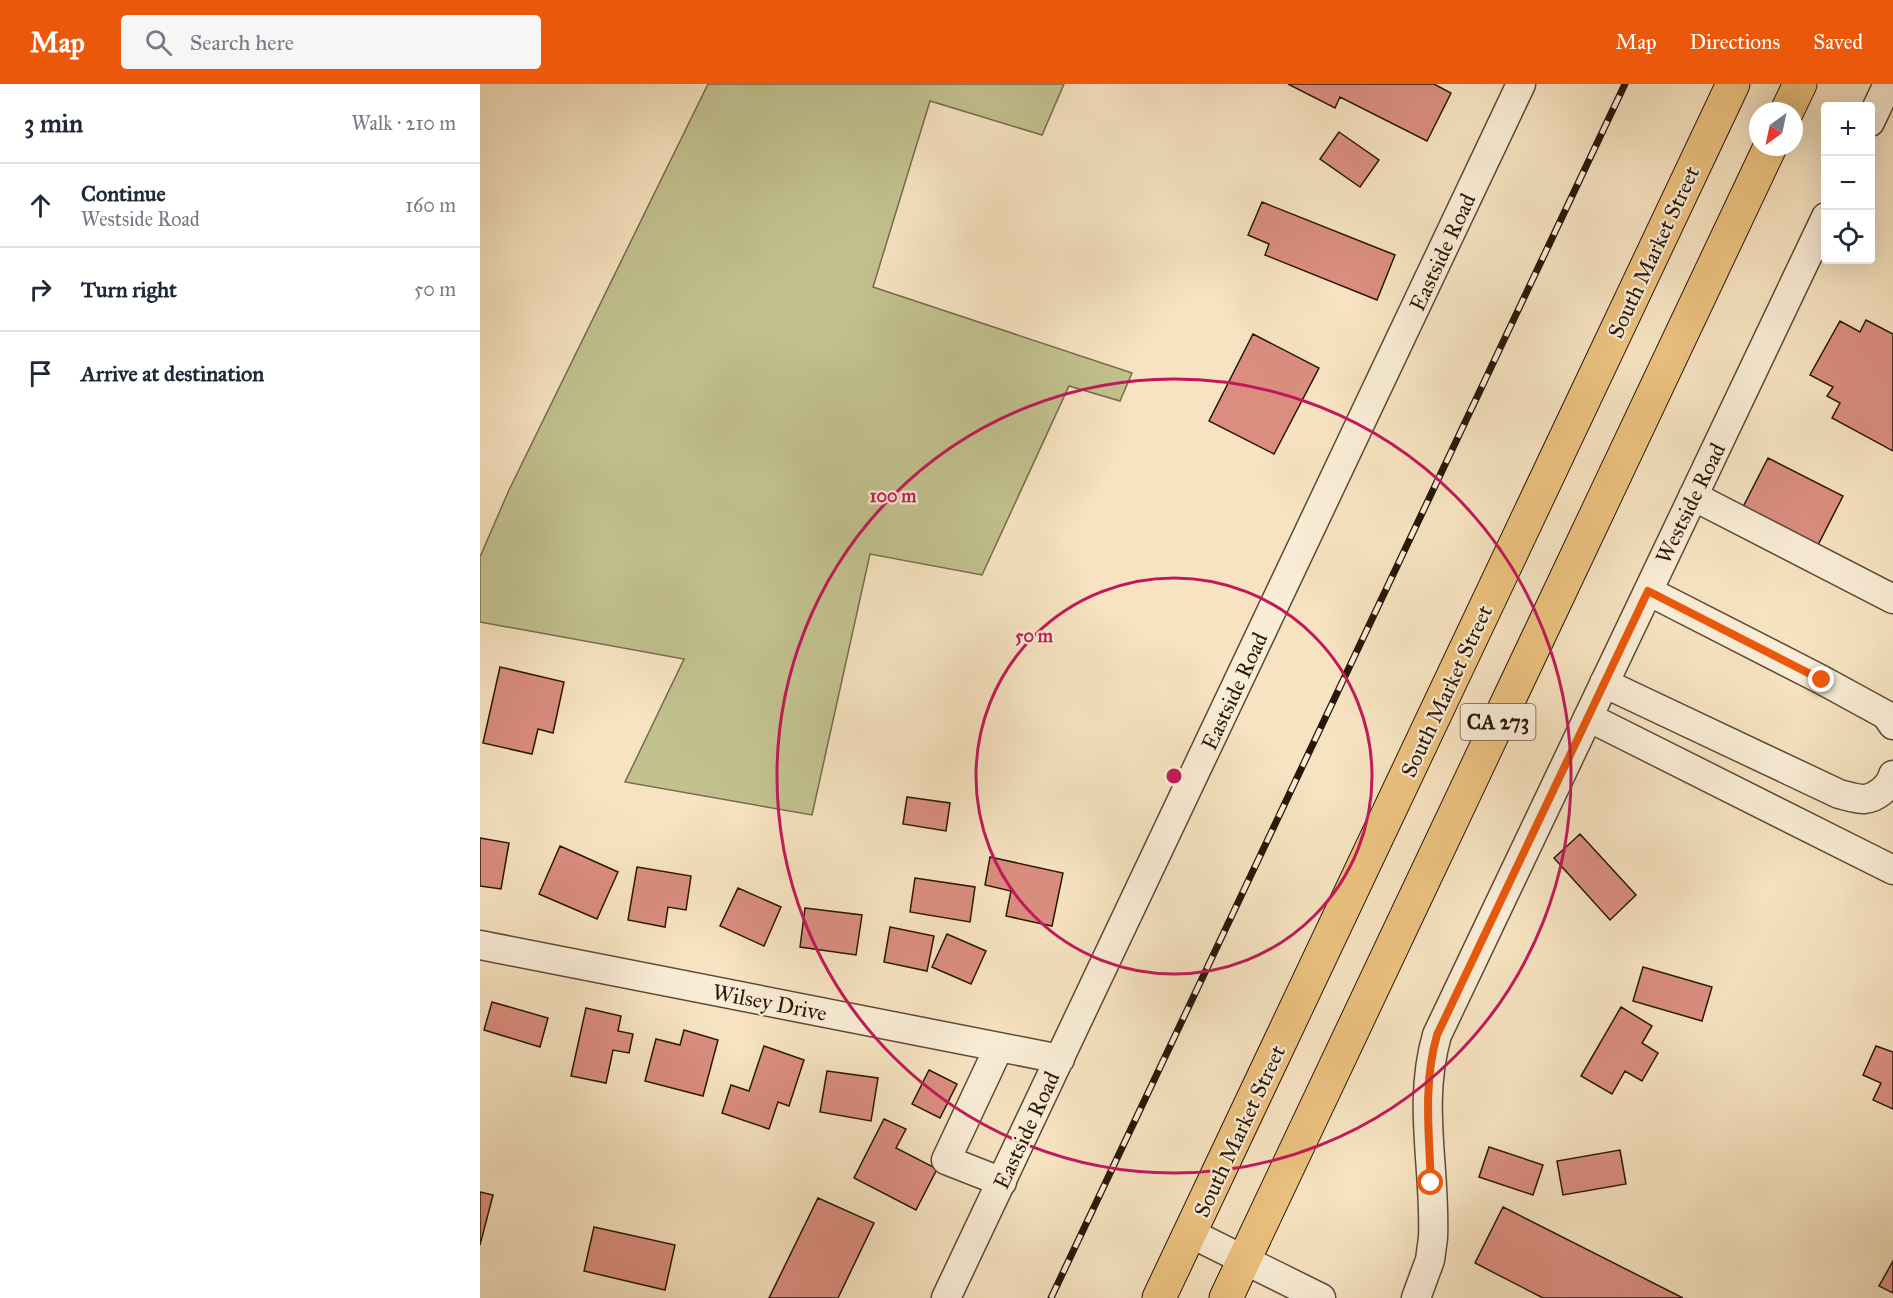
<!DOCTYPE html>
<meta charset="utf-8">
<style>
body{margin:0;font-family:"IM FELL Great Primer",serif;background:#f6f6f7;color:#1f2937}
.controls{position:absolute;right:18px;top:18px;display:grid;overflow:hidden;border-radius:6px;box-shadow:0 6px 24px #0002}
.controls button{width:54px;height:54px;display:grid;place-items:center;padding:0;border:0;border-bottom:2px solid #e0e1e3;background:#fff;color:#1f2937;font:30px sans-serif}
.compass{position:absolute;left:1269px;top:18px;width:54px;height:54px;border-radius:50%;background:#fff;box-shadow:0 6px 24px #0002;rotate:213deg}
.stop{position:absolute;width:18px;height:18px;margin:-14px;border:4px solid #ea580c;border-radius:50%;background:#fff}
.stop.end{background:#ea580c;border-color:#fff;box-shadow:0 2px 6px #0008}
.list{margin:0;padding:0;list-style:none}
h2{display:flex;justify-content:space-between;align-items:center;height:78px;margin:0;padding:0 24px;font-size:26px}
h2 small{font-size:20px;font-weight:400;color:#747a83}
.list li{display:grid;grid-template-columns:39px 1fr auto;gap:18px;align-items:center;box-sizing:border-box;height:84px;padding:0 24px;border-top:2px solid #e0e1e3}
.list b{display:block;font-size:22px;white-space:nowrap}
.list p{margin:0;font-size:20px;white-space:nowrap;color:#747a83}
.list em{font-size:20px;font-style:normal;color:#747a83}
.icon{flex:none;width:33px;height:33px;fill:none;stroke:currentColor;stroke-width:2;stroke-linecap:round;stroke-linejoin:round}
.map{position:relative;flex:none;width:1413px;height:1214px;overflow:hidden}
header{display:flex;align-items:center;gap:36px;box-sizing:border-box;height:84px;padding:0 30px;background:#ea580c;color:#fff}
header strong{font-size:28px}
nav{display:flex;gap:33px;margin-inline-start:auto;font-size:21px}
.search{width:420px;height:54px;background:#f6f6f7;display:flex;align-items:center;gap:15px;box-sizing:border-box;padding:0 21px;border-radius:6px;color:#747a83;font-size:22px}
main{display:flex}
aside{flex:1;background:#fff}
.map>svg:first-child{display:block}
</style>
<header>
<strong>Map</strong>
<div class="search"><svg class="icon" aria-label="search" viewBox="0 0 24 24"><circle cx="10" cy="10" r="6"/><path d="M15 15l6 6"/></svg>Search here</div>
<nav><a>Map</a><a>Directions</a><a>Saved</a></nav>
</header>
<main>
<aside>
<h2>3 min<small>Walk · 210 m</small></h2>
<ul class="list">
<li><svg class="icon" aria-label="ahead" viewBox="0 0 24 24"><path d="M12 20V5M6 11l6-6 6 6"/></svg><div><b>Continue</b><p>Westside Road</p></div><em>160 m</em></li>
<li><svg class="icon" aria-label="right" viewBox="0 0 24 24"><path d="M7 20v-9h11M14 6l5 5-5 5"/></svg><div><b>Turn right</b></div><em>50 m</em></li>
<li><svg class="icon" aria-label="arrive" viewBox="0 0 24 24"><path d="M6 21V4h12l-3 4 3 4H6"/></svg><div><b>Arrive at destination</b></div></li>
</ul>
</aside>
<div class="map">
<svg width="1413" height="1214" viewBox="0 0 1413 1214">
<rect width="100%" height="100%" fill="#f7e3c1"/>
<filter id="stains"><feTurbulence type="fractalNoise" baseFrequency=".00333" numOctaves="4"/><feColorMatrix values="0 0 0 0 .2 0 0 0 0 .09 0 0 0 0 .02 0 0 0 .5 -.17"/></filter>
<radialGradient id="worn" r=".72"><stop offset=".6" stop-color="#630" stop-opacity="0"/><stop offset="1" stop-color="#630" stop-opacity=".3"/></radialGradient>
<path fill="#c2c28f" stroke="#756c4c" stroke-width="1.5" d="M228 0H584L562 51 450 17 393 203 652 289 640 317 589 302 502 491 390 470 332 731 145 698 204 575 0 538V473L29 406Z"/>
<path fill="#db8e80" stroke="#281708" stroke-width="1.5" d="M808 0H954L971 9 947 57 860 13 855 24Z
M859 48 899 76 880 103 840 75Z
M782 118 915 171 897 216 785 171 789 160 768 151Z
M1386 236 1413 250V367L1352 334 1360 319 1347 312 1353 303 1330 291 1360 237 1380 248Z
M773 250 839 284 794 370 729 337Z
M1288 374 1363 412 1338 461 1263 423Z
M20 583 84 598 73 649 58 645 52 670 3 659Z
M427 713 470 719 466 747 423 740Z
M1100 750 1156 811 1130 836 1074 774Z
M0 754 29 759 21 805 0 802Z
M80 762 138 788 117 835 59 810Z
M510 773 583 789 572 842 526 832 531 807 505 801Z
M157 783 211 792 206 826 188 823 185 843 148 836Z
M435 794 495 803 490 838 430 828Z
M258 804 301 823 284 862 240 842Z
M325 824 382 831 376 871 320 863Z
M410 843 454 852 447 887 404 878Z
M467 850 506 867 491 900 452 883Z
M1163 883 1232 903 1222 937 1153 917Z
M12 918 68 934 60 963 4 946Z
M1141 923 1172 942 1162 959 1178 969 1162 997 1145 987 1132 1010 1101 992Z
M106 924 141 932 138 947 153 950 149 969 133 966 126 999 91 992Z
M204 946 238 956 223 1012 165 997 176 955 200 961Z
M284 962 324 976 309 1022 298 1018 289 1045 242 1029 251 1001 269 1007Z
M1396 962 1413 968V1025L1393 1016 1401 999 1383 991Z
M449 986 477 1000 460 1034 432 1020Z
M347 987 398 994 391 1037 340 1028Z
M404 1035 426 1045 416 1064 457 1085 436 1126 374 1094Z
M1009 1063 1063 1081 1053 1111 999 1093Z
M1140 1066 1146 1100 1083 1111 1077 1077Z
M0 1108 13 1111 0 1161Z
M338 1114 394 1139 358 1214H289Z
M1023 1123 1203 1214H1063L995 1179Z
M114 1143 195 1161 185 1206 104 1187Z
M1413 1177V1209L1399 1202Z"/>
<g fill="none" stroke-linecap="round" stroke-linejoin="round">
<g stroke="#5c4a36" stroke-width="31">
<path id="minor" d="M1390 38 1408 0
M1213 412 1413 515
M1168 507 1342 596 1406 631 1413 641
M1124 599 1359 710C1367 712 1376 715 1384 715 1397 714 1410 702 1413 691
M1108 633 1413 786
M0 861 580 975
M519 963 466 1076 522 1098
M710 1149 841 1214
M466 1214 1041 0
M936 1214 950 1176 953 1154C956 1085 937 1020 957 951L1346 133"/>
</g>
<g stroke="#281708" stroke-width="35">
<path id="major" d="M1307 27 1320 0
M679 1214 1253 0
M746 1214 1290 63"/>
</g>
<use href="#minor" stroke="#faedd7" stroke-width="28"/>
<use href="#major" stroke="#ecc280" stroke-width="33"/>
<g stroke="#281708" stroke-width="7">
<path id="rail" d="M571 1214 1145 0"/>
</g>
<use href="#rail" stroke="#faedd7" stroke-width="4.5" stroke-dasharray="14" stroke-linecap="butt"/>
</g>
<g fill="none" stroke-linecap="round" stroke-linejoin="round">
<path stroke="#ea580c" stroke-width="8" d="M951 1099C949 1049 943 1000 957 951L1168 507 1342 596"/>
</g>
<g fill="none" stroke="#c2185b" stroke-width="3">
<circle cx="694" cy="692" r="198"/>
<circle cx="694" cy="692" r="397"/>
</g>
<g text-anchor="middle" stroke-width="4.5" stroke-linejoin="round" paint-order="stroke">
<rect fill="#faedd7" stroke="#675746" stroke-width="1.5" x="980.5" y="620" width="75" height="36" rx="4.5"/>
<g font-size="21" font-weight="bold" fill="#281708">
<text x="1018" y="645">CA 273</text>
</g>
<g font-size="22" fill="#281708" stroke="#faedd7">
<text transform="translate(962 168) rotate(-65)" y="8">Eastside Road</text>
<text transform="translate(1173 168) rotate(-65)" y="8">South Market Street</text>
<text transform="translate(1210 419) rotate(-64)" y="8">Westside Road</text>
<text transform="translate(754 607) rotate(-65)" y="8">Eastside Road</text>
<text transform="translate(966 607) rotate(-65)" y="8">South Market Street</text>
<text transform="translate(290 918) rotate(11)" y="8">Wilsey Drive</text>
<text transform="translate(546 1046) rotate(-65)" y="8">Eastside Road</text>
<text transform="translate(759 1047) rotate(-65)" y="8">South Market Street</text>
</g>
</g>
<circle cx="694" cy="692" r="9" fill="#c2185b" stroke="#faedd7" stroke-width="3"/>
<g font-size="18" text-anchor="middle" font-weight="bold" fill="#c2185b" stroke="#faedd7" stroke-width="4.5" stroke-linejoin="round" paint-order="stroke">
<text x="413" y="418">100 m</text>
<text x="554" y="558">50 m</text>
</g>
<rect width="100%" height="100%" filter="url(#stains)"/>
<rect width="100%" height="100%" fill="url(#worn)"/>
</svg>
<div class="controls">
<button>+</button>
<button>−</button>
<button><svg class="icon" aria-label="locate" viewBox="0 0 24 24"><circle cx="12" cy="12" r="6"/><path d="M12 2v4M12 18v4M2 12h4M18 12h4"/></svg></button>
</div>
<svg class="compass" viewBox="-18 -18 36 36"><path d="M0-13l5 13h-10z" fill="#e53935"/><path d="M0 13l5-13h-10z" fill="#747a83"/></svg>
<div class="stop" style="left:951px;top:1099px"></div>
<div class="stop end" style="left:1342px;top:596px"></div>
</div>
</main>
